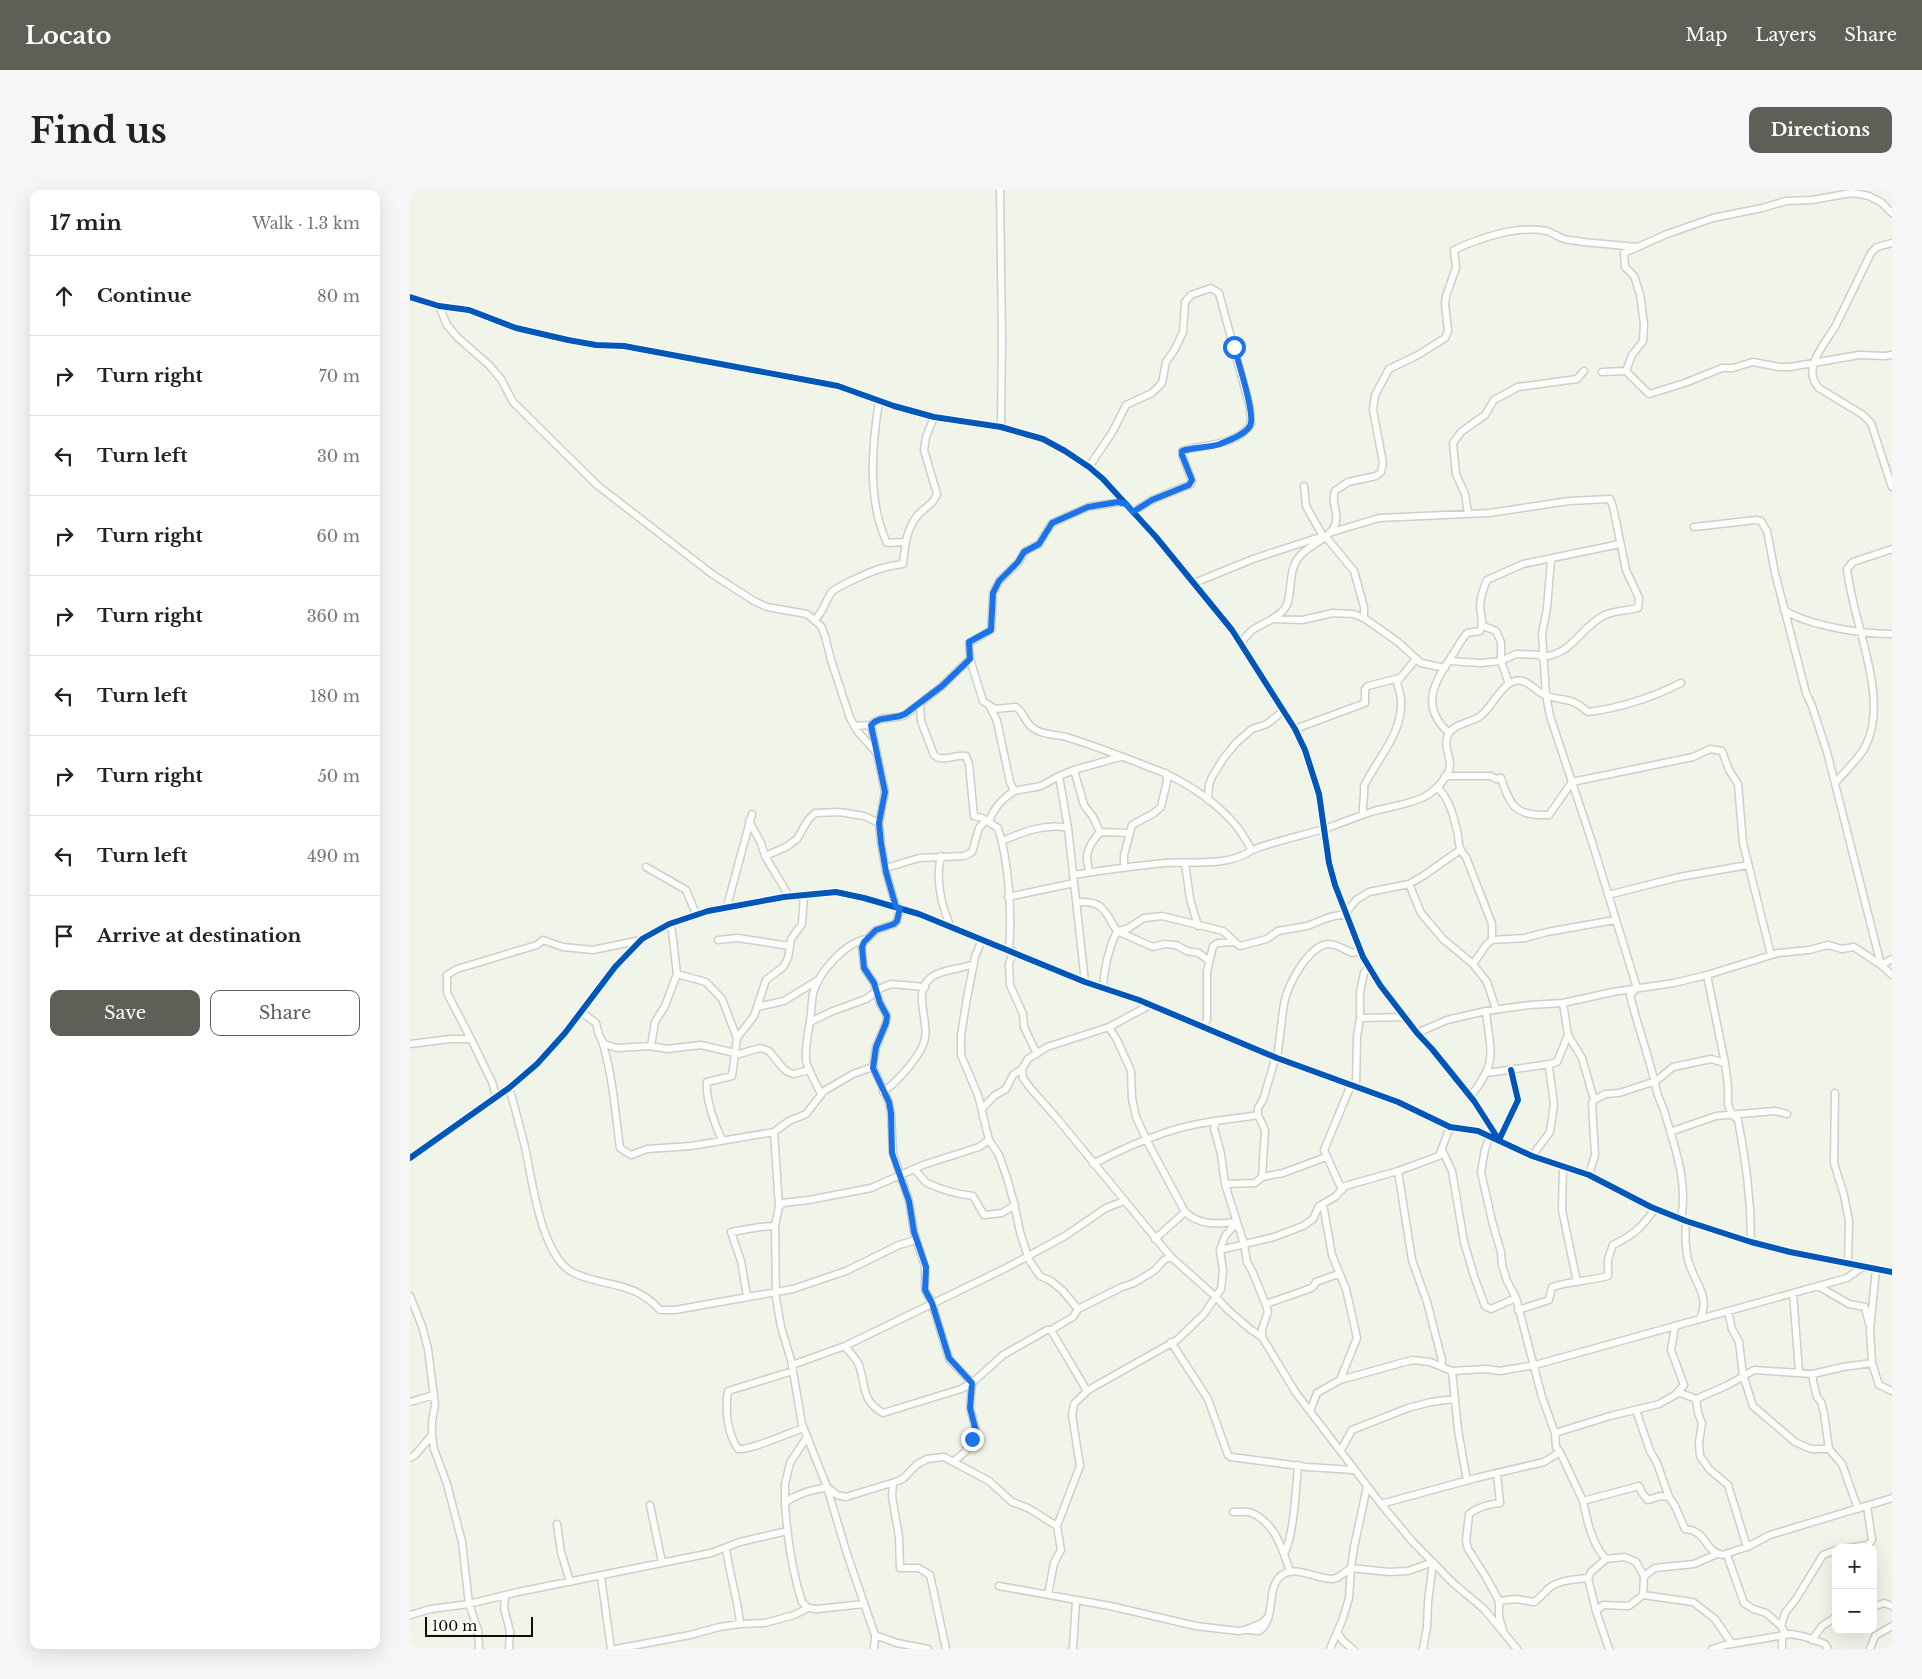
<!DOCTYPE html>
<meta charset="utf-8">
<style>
body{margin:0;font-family:"Libre Baskerville",serif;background:#f6f6f6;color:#222}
.controls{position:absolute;right:15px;bottom:15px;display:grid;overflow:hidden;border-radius:10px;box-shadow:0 5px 20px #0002}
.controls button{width:45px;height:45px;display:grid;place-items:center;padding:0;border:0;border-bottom:1px solid #e0e0e0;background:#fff;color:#222;font:25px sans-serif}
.scale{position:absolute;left:15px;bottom:12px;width:108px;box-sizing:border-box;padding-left:5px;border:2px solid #0c0f08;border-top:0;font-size:14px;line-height:18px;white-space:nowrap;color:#0c0f08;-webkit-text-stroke:4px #fff;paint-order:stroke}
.stop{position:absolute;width:15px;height:15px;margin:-11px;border:4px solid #1a73e8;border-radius:50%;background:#fff}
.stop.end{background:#1a73e8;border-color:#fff;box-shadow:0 1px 5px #0008}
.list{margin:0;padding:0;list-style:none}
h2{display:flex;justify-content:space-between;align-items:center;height:65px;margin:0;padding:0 20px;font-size:21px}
h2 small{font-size:16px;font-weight:400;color:#767676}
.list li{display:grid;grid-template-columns:32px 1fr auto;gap:15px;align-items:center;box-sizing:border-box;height:80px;padding:0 20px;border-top:1px solid #e0e0e0}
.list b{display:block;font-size:19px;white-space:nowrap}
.list em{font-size:16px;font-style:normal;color:#767676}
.actions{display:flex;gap:10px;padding:15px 20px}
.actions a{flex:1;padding:11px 0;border:1px solid #5c6057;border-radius:10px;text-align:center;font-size:18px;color:#5c6057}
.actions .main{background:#5c6057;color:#fff}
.icon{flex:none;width:28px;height:28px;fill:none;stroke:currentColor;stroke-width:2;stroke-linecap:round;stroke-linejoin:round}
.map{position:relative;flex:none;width:1482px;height:1459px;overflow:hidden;border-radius:10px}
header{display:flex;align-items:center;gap:30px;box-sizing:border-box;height:70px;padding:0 25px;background:#5c6057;color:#fff}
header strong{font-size:24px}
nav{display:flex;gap:28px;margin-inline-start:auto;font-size:18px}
.intro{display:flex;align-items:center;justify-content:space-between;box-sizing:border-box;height:120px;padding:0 30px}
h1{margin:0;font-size:35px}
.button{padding:12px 22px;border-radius:10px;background:#5c6057;color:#fff;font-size:18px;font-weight:700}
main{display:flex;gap:30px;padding:0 30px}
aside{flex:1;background:#fff;border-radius:10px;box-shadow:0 5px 20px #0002}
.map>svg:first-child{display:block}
</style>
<header>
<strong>Locato</strong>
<nav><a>Map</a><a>Layers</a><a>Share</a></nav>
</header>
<div class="intro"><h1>Find us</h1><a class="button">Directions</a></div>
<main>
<aside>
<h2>17 min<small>Walk · 1.3 km</small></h2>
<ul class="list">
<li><svg class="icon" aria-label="ahead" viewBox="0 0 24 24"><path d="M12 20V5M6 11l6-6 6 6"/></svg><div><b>Continue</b></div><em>80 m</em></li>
<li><svg class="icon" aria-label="right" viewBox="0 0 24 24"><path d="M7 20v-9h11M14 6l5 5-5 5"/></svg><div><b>Turn right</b></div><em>70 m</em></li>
<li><svg class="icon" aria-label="left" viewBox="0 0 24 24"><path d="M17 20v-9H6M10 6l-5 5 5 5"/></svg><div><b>Turn left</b></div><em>30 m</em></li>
<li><svg class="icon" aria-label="right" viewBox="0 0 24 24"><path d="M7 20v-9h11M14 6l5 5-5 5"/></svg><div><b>Turn right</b></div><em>60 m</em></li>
<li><svg class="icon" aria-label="right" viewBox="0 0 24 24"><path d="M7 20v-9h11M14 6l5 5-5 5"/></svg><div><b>Turn right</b></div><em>360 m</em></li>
<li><svg class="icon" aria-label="left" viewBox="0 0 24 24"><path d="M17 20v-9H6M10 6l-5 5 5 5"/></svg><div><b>Turn left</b></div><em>180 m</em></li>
<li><svg class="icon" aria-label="right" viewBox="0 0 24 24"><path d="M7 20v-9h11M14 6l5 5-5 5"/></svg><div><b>Turn right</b></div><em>50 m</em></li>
<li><svg class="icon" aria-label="left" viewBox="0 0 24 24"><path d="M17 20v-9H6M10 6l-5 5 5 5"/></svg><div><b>Turn left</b></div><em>490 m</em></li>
<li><svg class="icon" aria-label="arrive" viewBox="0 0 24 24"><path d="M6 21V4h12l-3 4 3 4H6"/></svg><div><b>Arrive at destination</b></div></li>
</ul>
<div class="actions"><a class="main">Save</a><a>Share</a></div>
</aside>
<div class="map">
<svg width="1482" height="1459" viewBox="0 0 1482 1459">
<rect width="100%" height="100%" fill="#f1f5e9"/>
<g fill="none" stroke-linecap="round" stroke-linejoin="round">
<g stroke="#ccd0c6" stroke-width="9">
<path id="street" d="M590 0 592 146 591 237
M1482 53 1467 57 1461 63 1426 135C1417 152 1390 178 1409 198L1453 225 1461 233 1482 297
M0 107 29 116 59 120 106 138 158 150 186 155 214 156 407 192 428 196 484 216 524 227 591 237 633 249 655 261 679 277 693 289 746 347 822 440 885 539 895 560 909 604 919 673 925 695 953 767 970 795 1007 843 1022 859 1064 911 1089 950 1108 910 1101 880
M29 116 37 135 47 147 79 175 91 189 103 212 187 295 302 384 344 411 357 417 397 424 411 436 415 446 421 470 440 528 448 542 466 562
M1216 181 1222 165 1233 151 1234 134 1230 104 1224 86 1215 77 1214 63 1257 44 1303 28 1352 18 1376 11 1402 10 1441 3 1449 4 1459 6 1472 13 1482 23
M1192 182 1216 181 1239 204 1275 193 1312 178H1323L1343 172 1369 177H1380L1449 165 1474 166 1482 165
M469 211C462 256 457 310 477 353L495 352
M679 277 703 241 716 215 742 203 752 193 756 172 765 159 773 142 775 112 781 105 801 98 809 103 840 218 841 234C825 257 796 253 772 261V265L782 291 781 294 742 310 723 322
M894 296 896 316 913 346
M1058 323 1055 304 1046 284 1043 253 1051 242 1075 225 1084 210 1108 197 1167 189 1174 181
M1284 337 1346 330 1351 331 1357 341 1365 383 1396 503 1402 516 1417 562 1471 775
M919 343 969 328 1079 323 1159 311 1200 309 1203 317 1216 380 1229 408 1228 418C1217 421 1204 420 1193 426 1168 440 1163 464 1132 467
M916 347 944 381 954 417V428
M1141 370 1137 418 1132 444 1136 505 1140 526 1182 652 1227 798 1220 805C1228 838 1240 869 1247 902 1249 910 1254 918 1256 927 1266 960 1278 995 1271 1029
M784 393 843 369 910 347
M1374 420C1399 436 1452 444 1482 444
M864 429 892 430 923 423 943 424 954 428 988 452 1011 473 1035 478
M405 430C415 419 414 414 421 403 425 397 464 380 473 378 479 376 486 375 493 374 495 356 496 339 508 325 515 317 524 314 527 304L514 260 516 247 524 227
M1073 436 1086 441 1091 452V471L1099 494
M831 453C835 448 839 442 844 439 855 432 867 429 875 418 883 408 877 381 889 367 899 354 919 350 925 335 930 323 920 313 925 301L938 292 966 286 971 282 973 273 963 220 965 205 979 179 1008 165 1035 148 1038 141 1035 114 1036 106 1046 78 1044 60C1069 48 1108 35 1137 41 1143 43 1148 47 1154 49 1160 51 1166 50 1173 52L1227 57
M560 469 573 511 585 519 606 517C614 522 615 533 623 538 632 545 645 544 656 547 689 557 721 570 752 582 779 594 809 614 827 637 833 644 837 653 842 660 865 651 890 646 914 639 930 634 945 627 961 622 977 617 996 615 1012 608 1023 603 1040 587 1040 575 1040 564 1033 556 1038 545 1043 534 1059 533 1069 527 1082 518 1087 501 1100 493 1116 484 1124 502 1137 506 1157 512 1159 506 1178 522 1210 518 1241 508 1271 493
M1040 471 1071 473 1091 471 1106 464 1132 465
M510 514 511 531 524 565C533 573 545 564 556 566L559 574 564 626 572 628 588 638C599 672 602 724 599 760
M580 517 587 531 600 592 604 601 631 596 649 586 664 580 710 567
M444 536 461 535
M885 539 955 513V499L958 496 989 488
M1039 543C1003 510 1033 483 1051 451L1057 443 1070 441C1074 433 1071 426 1070 418 1070 408 1073 399 1077 390L1113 374 1210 354
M664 580 674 615 683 627 690 642
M649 586 658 638 675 792
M1035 586H1081L1086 589 1091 588C1101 618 1106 626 1139 625L1162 592 1283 567 1300 559 1312 561 1319 580 1328 594 1333 653 1361 765
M1426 592C1435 581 1448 570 1455 557 1481 509 1442 431 1437 379L1443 372 1482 359
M1027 597C1040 609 1044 628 1048 645 1049 655 1049 660 1056 667L1082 734V750L1077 754 1063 774
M798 610 799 595 802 587 813 569 826 553 842 539 857 534 873 521
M953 625C952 615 955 606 954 596 967 569 993 543 991 511 991 504 988 498 987 492L1006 469
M339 631 351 653 355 666 379 706
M579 631C585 617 591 610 604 601
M592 651C613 642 635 633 658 638
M355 666 376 657 387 649 398 630 405 623 429 622 454 626 469 633
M531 666C525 691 531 715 541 738
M775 673 780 709 788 736
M236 677 276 700 286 724
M476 678 509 668 554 666 562 662 569 638 576 630
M714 678V665L722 635 744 623 751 617 757 591 756 583
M679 682C679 677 677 674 677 669 676 659 684 649 690 642L719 643
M664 685C694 680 725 676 755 673 783 671 819 677 842 660
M999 694 1011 723 1033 749 1063 774 1077 792 1086 819
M1198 705 1269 687 1338 675
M598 707 664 693
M667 712C694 711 693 719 707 741L717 739 734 728 752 726 813 741 825 752
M317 716 342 624
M486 717 476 682 471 653 469 633 475 602 461 535C470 525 485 530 495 525L532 496 560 469 559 453 581 440 583 403 589 391 609 372 614 362 629 354 642 333 678 317 709 312 716 314
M572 749 565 767 557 808 551 845V865L568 905 579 950 589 965 597 988 604 1013 610 1042 619 1070 630 1086 641 1091 653 1101 668 1119
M308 750 328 748 380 756
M1082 750 1115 748 1137 742 1205 730
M603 761 599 774 600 795 613 824 614 837 627 864
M1471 775 1482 769
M267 784 296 792 312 809 327 848
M1297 785 1315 873 1318 897V915L1322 924 1328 930C1336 973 1341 1008 1341 1052
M693 798C694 777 698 760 707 741L743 757 754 754 766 755 777 761 789 763 799 771
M1153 813 1158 845 1172 868 1184 910
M740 815 699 837 707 850 721 881 722 908 726 927 737 951 775 1022C790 1036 808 1034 827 1032L834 1054 837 1072 843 1083 856 1115 858 1122 852 1139V1147L886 1203 971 1314 1002 1351 1043 1393 1074 1419 1107 1459
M347 817 374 811 408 790
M171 822 186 833 189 845 194 854 207 858 241 856 257 859 291 855 329 864 350 858 359 861 373 878 378 882 384 884 399 880
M950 828 996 827
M400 832 423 821 456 809 471 798 481 794 515 797
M793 836 797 830V781L803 756 808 753 825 752 830 756 857 749 868 741 897 736 920 727 935 724 946 710 959 702 999 694 1013 686 1050 660
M1007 843 1037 830 1076 821 1119 815 1153 813 1203 802 1264 793 1297 785 1368 763 1399 760 1418 755 1432 759 1444 757 1471 775 1482 785
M61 849 37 803V785L47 779 127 755 133 750 153 757 183 760 231 750
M192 851C203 886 205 922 210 958L221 965 237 959 281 956 364 942 379 931 396 924 414 901 443 884 463 877 466 857 476 833 477 826 470 813 464 793 454 778 452 757 454 752 466 740 484 734 487 731 490 718
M0 854 40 849H61L82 892 86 906
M241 856 245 832 255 816 267 784 262 741 259 734
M867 868C870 850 871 832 874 814 877 796 897 758 917 754 925 753 936 760 942 763L950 761
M612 879 613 888 621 899 646 927 761 1067 806 1107 817 1119 840 1139 852 1147
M1077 883 1140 874
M946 896 947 847 950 828V802L954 783 958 777
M99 898C105 917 110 937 115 957 122 989 131 1068 164 1083 196 1098 223 1090 250 1120H265L383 1099 436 1081 489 1055 506 1050
M473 902C486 893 513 864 515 848 519 829 501 800 523 786 535 779 551 779 564 774
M1425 903 1424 973 1434 1005 1439 1031 1438 1072
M411 904C407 895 396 877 396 869 395 856 398 844 400 831 402 821 401 810 404 800 411 780 436 752 457 749
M1060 907C1089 870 1080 863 1076 821
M572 919 584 906 596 899 603 885 612 879 618 869 637 857 699 837
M806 932 804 938 811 964 815 994
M364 942 369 1017
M1260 942 1306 926 1365 921 1377 924
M312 950C305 935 295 908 297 892L322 886 327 848 344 826 356 790 373 777 378 768 381 749 392 734 394 705
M1032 960 1042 981 1054 1052 1064 1086 1075 1116 1081 1119 1106 1108
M1122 966 1140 942 1144 914 1139 877 1140 874 1147 872 1158 845
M0 968 99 898 127 874 155 843 205 777 232 749 259 734 298 721 374 707 426 702 454 708 509 724 675 792 729 810 867 868 988 912 1040 937 1068 941 1122 966 1179 985 1241 1017 1276 1031 1341 1052 1380 1062 1482 1082
M683 974C706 962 730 951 754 943 784 932 817 930 848 925
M1153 978 1152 1020 1167 1092
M504 980C510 983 512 990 517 993 532 1000 546 1004 563 1006L574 1025 592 1023 605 1015
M988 981 1002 1070 1017 1112 1032 1170 1031 1175
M1179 985 1185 965 1182 913 1184 910 1195 904 1209 903 1246 891 1263 877 1301 869 1315 873
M852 987 873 983 916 967
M932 1000 914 960 941 895
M913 1014 922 1065 936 1099 947 1148 930 1190
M1276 1031C1275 1045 1275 1057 1278 1070 1284 1093 1301 1105 1290 1129
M745 1049 775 1022
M810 1060 864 1047 893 1036 903 1029 909 1016 925 1007 935 996 988 981 1029 966 1040 937
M1466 1079 1460 1140 1462 1173 1469 1195 1482 1201
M1408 1096 1439 1114 1455 1117 1459 1134
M1383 1103 1389 1182
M0 1106 12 1136 18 1159 25 1215 22 1231V1245L24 1259 37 1294 52 1352 59 1414 108 1402 301 1363 330 1352 377 1341
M337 1106 331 1071 321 1042 350 1037 365 1036
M856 1114 896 1100 903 1097 906 1092 928 1084
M1108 1120 1139 1110 1142 1097C1160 1091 1179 1091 1198 1086V1069L1203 1055C1223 1045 1233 1037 1245 1018
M1318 1122 1322 1139 1329 1152 1333 1185 1343 1216 1385 1252 1401 1259H1419
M641 1140 677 1201
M761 1152 798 1209 818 1265 821 1267 897 1277 944 1280
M435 1156C439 1162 446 1168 449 1175 456 1196 451 1210 473 1223L551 1199 562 1193 539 1169 522 1113 515 1100V1077L504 1042 499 1011 483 963 481 923 479 912 463 877
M382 1175 435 1156 596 1078 655 1046 696 1018 714 1011
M383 1181 318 1201C315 1219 317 1243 328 1259 343 1260 377 1243 394 1238
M1042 1181 1048 1240 1057 1291
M1403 1184V1191L1407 1207 1411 1212 1414 1223 1419 1259 1432 1274 1448 1319
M1268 1202 1286 1209 1318 1195 1344 1180 1403 1184 1433 1177 1462 1173
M1286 1209 1288 1223 1292 1233 1289 1252 1290 1266 1299 1279 1318 1295 1337 1357
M0 1212 24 1205
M1226 1220 1240 1261 1247 1273 1259 1307
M900 1221 907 1203 930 1190 1002 1170 1020 1172 1042 1181 1076 1179 1090 1181 1125 1175 1437 1088 1454 1076
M1145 1243 1200 1226 1249 1214 1265 1205 1274 1195 1261 1160 1265 1137
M931 1260 942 1240 998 1218 1021 1212 1044 1209
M1150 1262 1173 1311 1229 1296 1232 1303 1238 1310 1250 1306 1259 1307 1265 1316 1275 1339C1299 1342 1292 1359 1312 1365L1337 1357 1360 1345 1482 1308
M0 1268 5 1265 22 1245
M544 1271 555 1262 566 1241 560 1218 562 1193 593 1165 637 1140H641L663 1127 668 1119 712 1097 724 1093 744 1081 754 1070 761 1067
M1087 1283 1090 1313C1079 1314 1068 1317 1059 1324L1056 1351 1058 1359 1076 1387 1089 1411V1427L1093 1440
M483 1293 482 1306 489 1347 490 1378H509L520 1385 536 1459
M1173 1311C1177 1330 1182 1355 1196 1369
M375 1313V1294L380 1273 397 1247
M971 1314 1066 1288 1134 1272 1150 1262 1146 1257 1145 1243 1132 1207 1106 1108 1097 1091 1092 1075 1091 1062 1082 1031 1071 982 1075 959 1080 946
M240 1315 252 1372
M823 1322C829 1322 837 1321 842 1323 866 1334 872 1359 880 1381
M147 1334 151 1362 160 1392
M316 1358C319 1384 328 1408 330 1434
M1438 1358 1458 1355 1462 1350 1457 1316
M874 1364C884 1346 886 1297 888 1275
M1317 1365 1334 1413 1343 1419 1356 1423 1371 1436 1376 1445
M191 1387 201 1459
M589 1396 700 1416 786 1436 828 1441 835 1440 852 1433 857 1428
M638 1405 644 1373 651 1360 647 1336 670 1276 662 1225 664 1214 677 1201 687 1195 767 1150 794 1124 811 1099 813 1081 810 1060 815 1046 827 1032 815 994 845 993 852 987 855 940 848 925V918L853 910 866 866
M1233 1405 1234 1386 1245 1378 1284 1374 1307 1364
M95 1406 94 1418 100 1441 99 1459
M1089 1411 1106 1409 1124 1412C1130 1408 1134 1403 1139 1398 1149 1390 1166 1389 1178 1388
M454 1414 407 1419 398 1418 392 1412C382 1381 377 1346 375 1313L382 1308 396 1302 417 1297 427 1305 436 1307 488 1291 494 1288 506 1275 517 1269 534 1267 579 1291 602 1312 618 1318 647 1336
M1463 1417 1474 1413 1482 1416
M1186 1421 1193 1415 1219 1416 1233 1405 1283 1412 1305 1429 1322 1454
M0 1425 21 1419 59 1414 68 1440 69 1459
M1371 1436 1375 1423 1386 1409 1413 1365 1426 1360
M837 1440 849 1441C867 1430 855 1397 872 1385 885 1375 907 1389 922 1389L927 1388 941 1378 944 1357 957 1297
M927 1442 933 1451 943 1459
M465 1445 487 1453 518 1459
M1402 1450 1412 1436 1426 1427
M206 1459 280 1445 309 1437 330 1434 355 1433 384 1425 398 1418
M464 1459 465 1445 437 1364 417 1297 392 1234 381 1170 371 1137 366 1108 365 1036 369 1017 373 1013 399 1010 461 998 513 975 569 957 579 950
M663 1459 666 1411
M920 1459 932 1431 939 1408 941 1378 979 1382 998 1381 1023 1372 1018 1412 1017 1437 1013 1459
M1199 1459 1186 1421 1178 1388 1181 1382 1196 1369 1215 1367 1226 1372 1234 1386
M1302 1459 1315 1455 1381 1444 1396 1447 1415 1454 1418 1459
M1372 1459V1445
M1460 1459 1465 1446 1482 1436"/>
</g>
<use href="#street" stroke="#fdfefc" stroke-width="6"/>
<g stroke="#fff" stroke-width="9">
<path id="cycleway" d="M0 107 29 116 59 120 106 138 158 150 186 155 214 156 407 192 428 196 484 216 524 227 591 237 633 249 655 261 679 277 693 289 746 347 822 440 885 539 895 560 909 604 919 673 925 695 953 767 970 795 1007 843 1022 859 1064 911 1089 950 1108 910 1101 880
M0 968 99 898 127 874 155 843 205 777 232 749 259 734 298 721 374 707 426 702 454 708 509 724 675 792 729 810 867 868 988 912 1040 937 1068 941 1122 966 1179 985 1241 1017 1276 1031 1341 1052 1380 1062 1482 1082"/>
</g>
<use href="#cycleway" stroke="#0057b8" stroke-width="6"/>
</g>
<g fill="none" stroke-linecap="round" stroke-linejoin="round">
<path stroke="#1a73e8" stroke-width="6" d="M562 1249 566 1241 560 1218 562 1193 539 1168 522 1113 515 1100 516 1077 504 1042 499 1011 482 963 481 923 479 912 463 878 466 857 476 833 477 826 470 813 464 793 454 778 452 757 454 752 466 740 484 734 487 731 490 718 486 717 476 682 471 653 469 633 475 602 461 535C470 525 484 530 495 524L532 496 560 469 559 452 581 440 583 403 589 391 608 372 614 362 629 354 642 333 678 317 708 312 716 314 723 322 742 310 779 295 782 290 772 265V261C784 257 798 258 810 254 820 250 834 245 840 236 846 226 828 171 824 157"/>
</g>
</svg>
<div class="controls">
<button>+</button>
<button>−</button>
</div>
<div class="scale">100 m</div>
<div class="stop" style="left:824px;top:157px"></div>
<div class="stop end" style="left:562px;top:1249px"></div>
</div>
</main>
